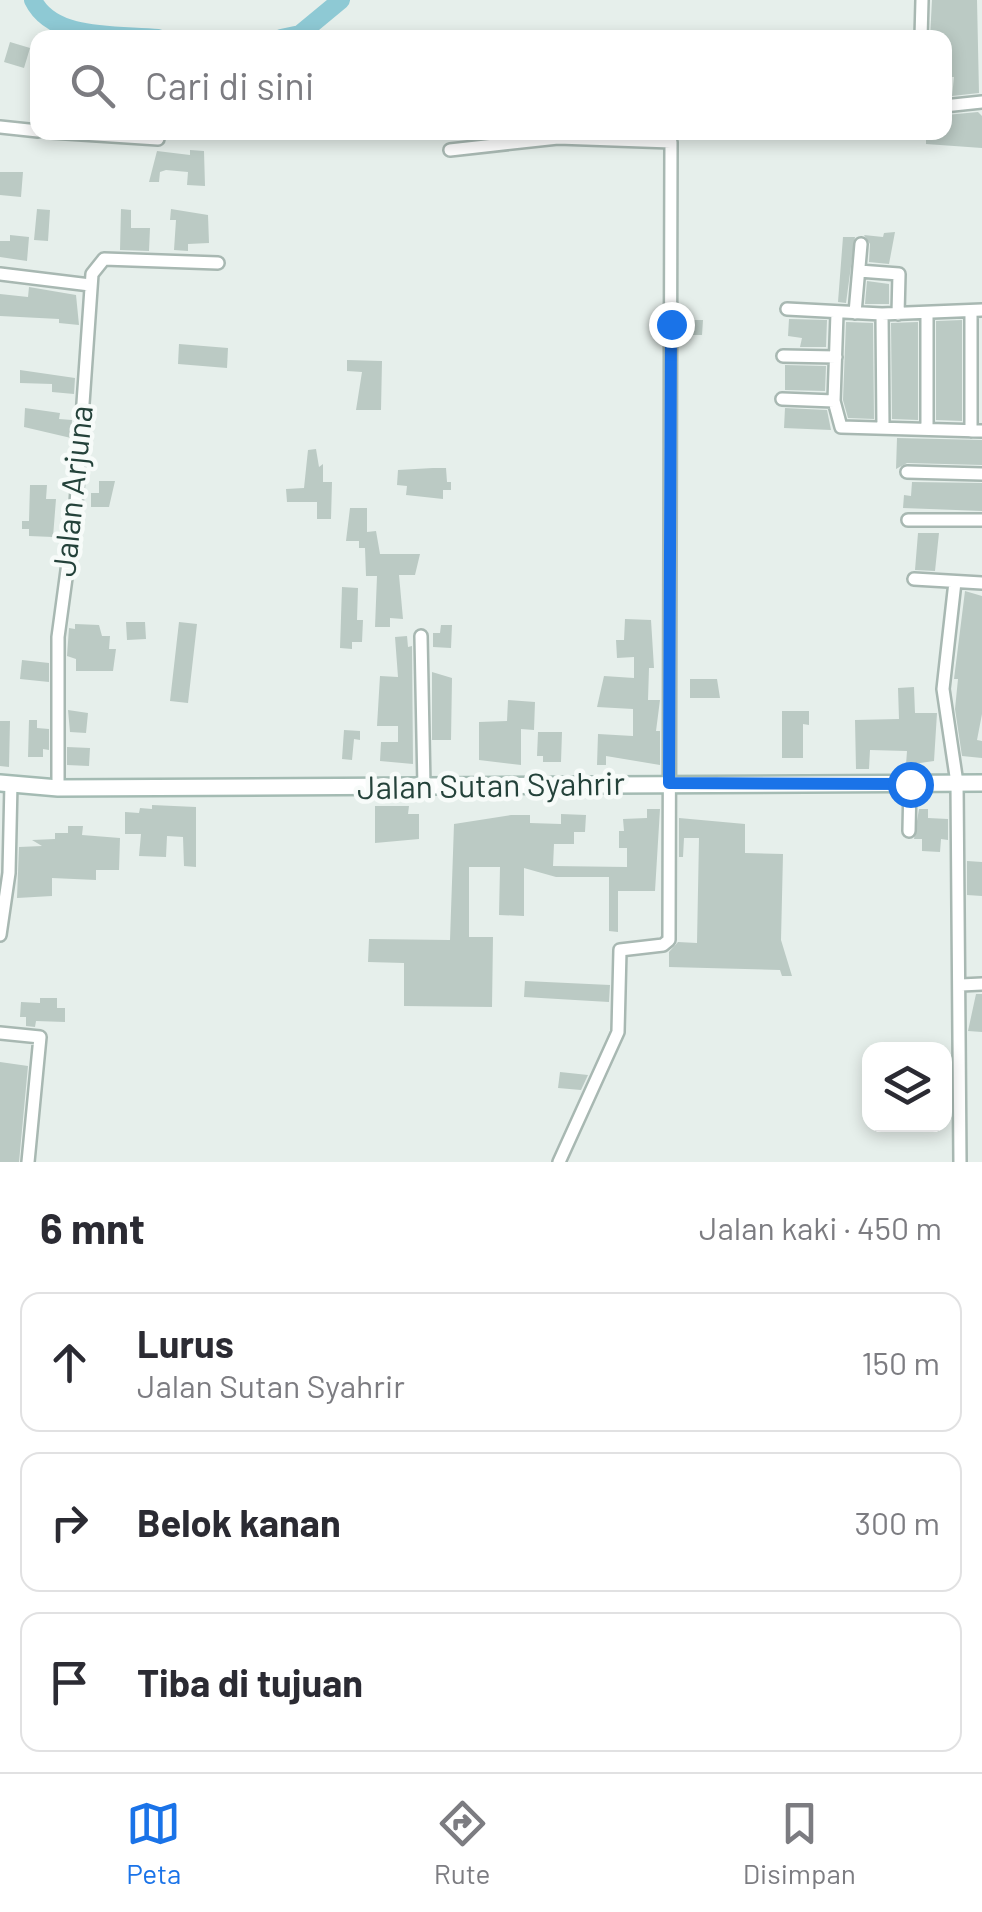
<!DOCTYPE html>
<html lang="id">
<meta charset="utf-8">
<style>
body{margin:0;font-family:Barlow,sans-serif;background:#f2f2f3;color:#2b2b33}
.controls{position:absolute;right:30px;bottom:30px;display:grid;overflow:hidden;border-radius:20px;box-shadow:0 5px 15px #0003}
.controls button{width:90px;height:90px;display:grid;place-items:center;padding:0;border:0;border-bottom:2px solid #e1e1e2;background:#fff;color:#2b2b33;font:50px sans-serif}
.stop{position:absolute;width:30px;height:30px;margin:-22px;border:8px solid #1a73e8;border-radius:50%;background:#fff}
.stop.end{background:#1a73e8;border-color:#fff;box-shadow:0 2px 10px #0008}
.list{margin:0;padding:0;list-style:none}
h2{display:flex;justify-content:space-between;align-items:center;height:130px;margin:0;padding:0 40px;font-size:42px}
h2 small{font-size:32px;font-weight:400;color:#7c7c81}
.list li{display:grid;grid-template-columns:65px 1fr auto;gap:30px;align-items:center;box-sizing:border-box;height:140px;margin:0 20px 20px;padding:0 20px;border:2px solid #e1e1e2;border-radius:20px}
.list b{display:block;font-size:38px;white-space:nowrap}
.list p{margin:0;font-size:32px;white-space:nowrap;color:#7c7c81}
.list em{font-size:32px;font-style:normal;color:#7c7c81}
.icon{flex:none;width:55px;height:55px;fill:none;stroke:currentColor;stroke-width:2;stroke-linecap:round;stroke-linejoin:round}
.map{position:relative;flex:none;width:982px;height:1162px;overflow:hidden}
.search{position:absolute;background:#fff;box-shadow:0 5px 15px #0003;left:30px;right:30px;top:30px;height:110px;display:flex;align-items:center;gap:25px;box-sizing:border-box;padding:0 35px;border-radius:20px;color:#7c7c81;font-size:38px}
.sheet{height:610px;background:#fff}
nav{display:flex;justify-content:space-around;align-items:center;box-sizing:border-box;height:140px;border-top:2px solid #e1e1e2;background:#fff;font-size:28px;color:#7c7c81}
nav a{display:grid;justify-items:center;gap:5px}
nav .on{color:#1a73e8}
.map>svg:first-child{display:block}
</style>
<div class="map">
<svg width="982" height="1162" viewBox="0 0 982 1162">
<rect width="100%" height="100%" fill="#e6efeb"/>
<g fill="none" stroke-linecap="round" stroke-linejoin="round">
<path stroke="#8ec9d4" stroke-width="18" d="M33 0C53 41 119 34 158 38
M281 38 300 34 341 0"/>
</g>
<path fill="#bbcac4" d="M932 0H977L979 93 952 96 954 77H944V38H930Z
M10 42 30 48 24 68 4 62Z
M978 112 982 116V148L926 144V132H945L946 115Z
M190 150 204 151 205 186 187 185 188 172 166 170 160 172 159 182H149L157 151 190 155Z
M0 172H23L21 197 0 195Z
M37 209 50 210 48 241 34 240Z
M121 209 131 210V228H150L149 251 120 250Z
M171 209 208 215 209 243 188 244V251L174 250 176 220H170Z
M895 232 889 264 869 262 870 244 864 235 883 237 884 233Z
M10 235 29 237 27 261 0 257V241H10Z
M843 237H855L846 303 838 302Z
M867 281 889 284V304H865Z
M29 287 76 295 79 325 59 323V319L0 316V294L28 297Z
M789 319 827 320 826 347H800L802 338 788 336Z
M681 320H703L702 335H681Z
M962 320V421L936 420V321Z
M846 322 873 323 874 419 848 418 843 400Z
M918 322V420L892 419 891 323Z
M179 344 228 348 227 368 178 364Z
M347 360 382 361 381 410H356L362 372 347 371Z
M785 365 826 366 825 391 785 390Z
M20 370 75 378 74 394 52 392V384L20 383Z
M25 408 60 413 59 419 72 420 71 438 24 427Z
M785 408 827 410 831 430 784 428Z
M897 438 982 440V465L907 463 896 469Z
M316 449 319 467 323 464V482H332L331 519H317V502H287L286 489 304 488 308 450Z
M433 468H446L447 482H451V490H443V499L406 495 407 486 397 485 398 470Z
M99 481H115L109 507H91V493H99Z
M912 482 982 483V511L903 508 904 495 911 496Z
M30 485H47L46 499H56L53 537 29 536V529H22V521H29Z
M350 508H367V532L376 531 380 554H420L415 575H399L403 619 390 618V627H375L377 576H366L365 548H359V541H346Z
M918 533H939L935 571 915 570Z
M342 587 358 588 357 620H363L362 642H352V649L340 648Z
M965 591 982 596V714L977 740 982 741V758L962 756 955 709 958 679H954Z
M625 619 651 620 654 668H649L648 700H660L656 731H660V765L606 756V765H597L598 734 633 736V709L597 707 604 676 634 678V657L617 658 616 640H624Z
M126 622H145L146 639 127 640Z
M179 622 197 624 188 703 170 701Z
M75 624 99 625 102 636H110L109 649H116L113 671H76V659L67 656 69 628 75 629Z
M441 625H452L451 648 433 647V633H440Z
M407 636 408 647 412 646 413 764 380 761 381 742H398V726H377L380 676 398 677 395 637Z
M22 660 49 663V682L20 679Z
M432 672 452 678 451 740H432Z
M690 679H717L720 698H690Z
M914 687 915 713H937L934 761 906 765 907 751 870 750 869 769H856L855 720 899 719 898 688Z
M508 700 535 702 534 730 521 729V765L479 760V722L507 721Z
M68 710 88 713 86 733 70 732Z
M782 711H809V725L803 724V758H782Z
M29 720H37V728L49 729V750L43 749V757H28Z
M0 721H10L9 767 0 766Z
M344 730 360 731V740L354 739 352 760 342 759Z
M538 732H562L561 762H543V756H537Z
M67 747 90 748 89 766 67 765Z
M152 805 196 807V867L184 866 183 837 167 836 166 857 139 856 141 834H125V812L139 813 140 808 152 809Z
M375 806H409L408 814H419V839L375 843Z
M647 809H660L655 891H618V932L609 931V877H556L524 868V916L499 915 500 867H469V937H493L492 1007 404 1006V963L368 962 369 939 450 940 454 824 511 815H530V823L561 824V814L586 815 585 832H574V844H554L553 866 627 867V848H619V831H624L623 819 647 818Z
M919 809H928V818L948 819V840L941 839 940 852 922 851V839H914Z
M679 818 745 824V853L783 854 781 940 792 976H782L780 970 669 967V952L678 942 697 943 699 838H684L683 857H679Z
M68 826H83L82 835 120 838 119 870H96V880L52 878V896L17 898 19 847 42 846 32 840 55 839V833H68Z
M967 861 982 862V896L967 895Z
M525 981 610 985 609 1002 524 997Z
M976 994H982V1032L968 1031Z
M40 998H57V1008H65V1022L36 1021 35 1027 26 1026V1017H20L21 1002 40 1003Z
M0 1062 28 1066 19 1162H0Z
M560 1072 588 1075 581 1090 558 1088Z"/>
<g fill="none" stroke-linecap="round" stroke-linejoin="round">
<g stroke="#a8b8b2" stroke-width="16">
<path id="street" d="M921 38 922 0
M944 106 982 102
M0 127 38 131
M51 132 158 139
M450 150 558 138 671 142 669 940 663 945 620 950 618 1032 559 1162
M859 271 899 274 898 314
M0 274 90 285
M787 309 882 314 982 310
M971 312V431
M837 313 834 401 841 427 982 431
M855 313 861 244
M882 314 883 428
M783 356 836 357
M782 399 834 401
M927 429V313
M907 472 982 474
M908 520H982
M914 579 982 583
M955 582 943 689 957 783 960 1162
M421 636 424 787
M58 788V637L76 504 92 274 104 259 218 263
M909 831 910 784
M0 935 9 873 11 783
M961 985 982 984
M0 1033 40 1037 28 1162"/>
</g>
<g stroke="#a4bbb3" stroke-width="20">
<path id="secondary" d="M0 783 58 788 982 783"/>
</g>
<use href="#street" stroke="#fff" stroke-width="11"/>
<use href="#secondary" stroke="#fff" stroke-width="15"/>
</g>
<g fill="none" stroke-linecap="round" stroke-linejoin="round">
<path stroke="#1a73e8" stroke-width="12" d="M671 324 669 783 910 784"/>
</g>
<g text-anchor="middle" stroke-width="9" stroke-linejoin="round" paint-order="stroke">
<g font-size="32" fill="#24423a" stroke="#f7fbf9">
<text transform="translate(73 491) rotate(-84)" y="11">Jalan Arjuna</text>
<text transform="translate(491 786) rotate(-1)" y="11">Jalan Sutan Syahrir</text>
</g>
</g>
</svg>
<div class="controls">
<button><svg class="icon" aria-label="layers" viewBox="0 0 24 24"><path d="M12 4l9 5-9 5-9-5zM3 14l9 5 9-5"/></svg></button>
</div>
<div class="stop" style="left:910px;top:784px"></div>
<div class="stop end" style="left:671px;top:324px"></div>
<div class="search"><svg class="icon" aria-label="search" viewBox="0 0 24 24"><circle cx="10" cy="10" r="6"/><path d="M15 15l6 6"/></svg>Cari di sini</div>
</div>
<section class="sheet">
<h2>6 mnt<small>Jalan kaki · 450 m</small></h2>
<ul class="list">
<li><svg class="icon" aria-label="ahead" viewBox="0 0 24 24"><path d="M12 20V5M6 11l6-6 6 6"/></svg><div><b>Lurus</b><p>Jalan Sutan Syahrir</p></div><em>150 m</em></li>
<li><svg class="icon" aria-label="right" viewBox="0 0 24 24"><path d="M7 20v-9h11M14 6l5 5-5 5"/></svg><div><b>Belok kanan</b></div><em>300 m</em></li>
<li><svg class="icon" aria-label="arrive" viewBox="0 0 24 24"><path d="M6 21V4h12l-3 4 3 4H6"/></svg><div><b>Tiba di tujuan</b></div></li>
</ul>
</section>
<nav>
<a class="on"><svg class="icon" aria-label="map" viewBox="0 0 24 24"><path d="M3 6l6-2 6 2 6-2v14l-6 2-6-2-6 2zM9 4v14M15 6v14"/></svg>Peta</a>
<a><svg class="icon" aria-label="directions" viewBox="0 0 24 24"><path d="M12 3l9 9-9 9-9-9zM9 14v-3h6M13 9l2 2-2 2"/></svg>Rute</a>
<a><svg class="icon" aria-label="saved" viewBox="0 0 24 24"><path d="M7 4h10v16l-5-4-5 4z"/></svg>Disimpan</a>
</nav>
